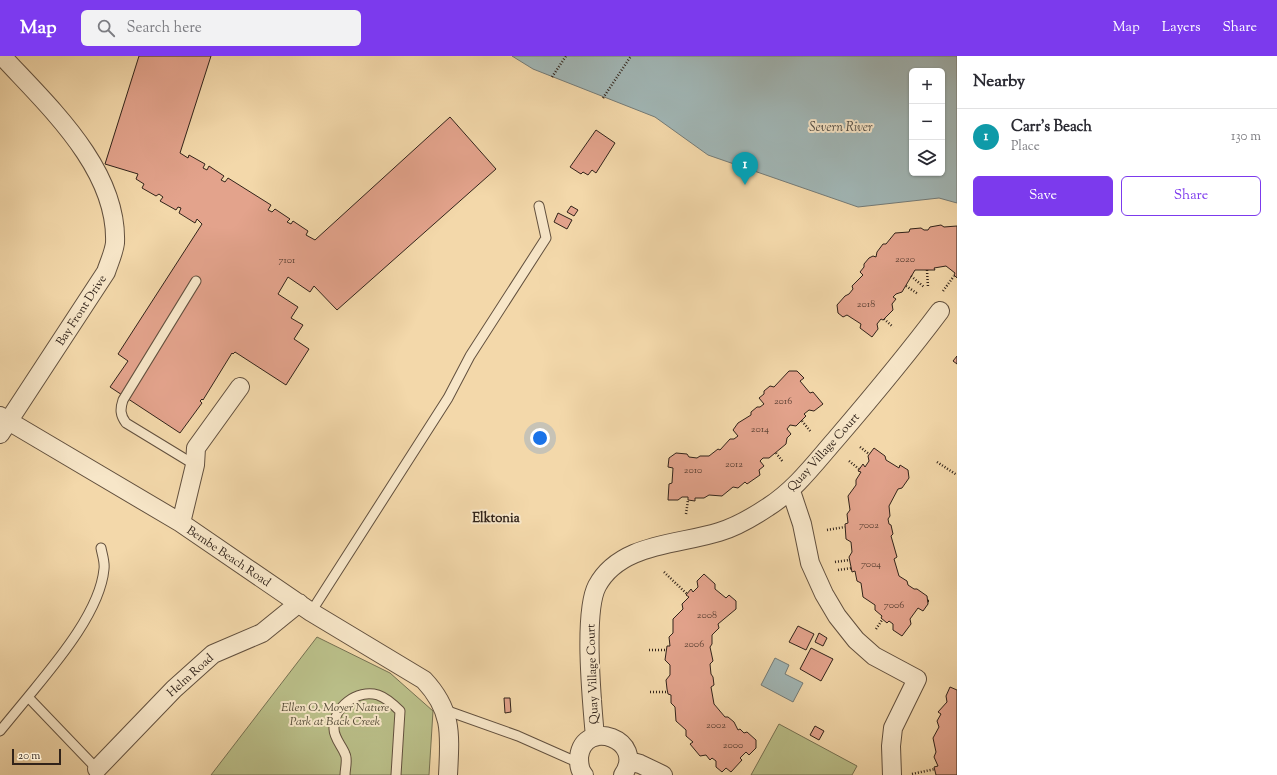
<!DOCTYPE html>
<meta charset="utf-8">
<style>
body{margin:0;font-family:"Sorts Mill Goudy",serif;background:#f2f2f3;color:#2b2b33}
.controls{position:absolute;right:12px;top:12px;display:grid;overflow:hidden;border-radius:6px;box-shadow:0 1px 3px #0004}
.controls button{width:36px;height:36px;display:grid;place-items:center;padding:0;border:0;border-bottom:1px solid #e1e1e2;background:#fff;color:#2b2b33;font:20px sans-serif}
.scale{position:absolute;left:12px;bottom:10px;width:49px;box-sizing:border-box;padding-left:4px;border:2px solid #31231a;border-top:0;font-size:11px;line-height:14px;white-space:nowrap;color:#31231a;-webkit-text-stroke:3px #f7e6c8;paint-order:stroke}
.you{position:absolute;left:540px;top:382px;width:14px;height:14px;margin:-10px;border:3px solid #fff;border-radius:50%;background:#1a73e8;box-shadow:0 0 0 6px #1a73e833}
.badge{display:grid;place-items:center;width:26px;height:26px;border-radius:50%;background:#7c3aed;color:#fff;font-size:13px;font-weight:700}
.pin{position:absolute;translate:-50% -33px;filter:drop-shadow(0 1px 2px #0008)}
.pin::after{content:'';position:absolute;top:21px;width:14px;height:12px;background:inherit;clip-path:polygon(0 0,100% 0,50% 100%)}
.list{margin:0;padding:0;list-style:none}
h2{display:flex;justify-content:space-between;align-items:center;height:52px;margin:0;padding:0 16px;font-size:17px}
h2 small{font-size:13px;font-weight:400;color:#7c7c81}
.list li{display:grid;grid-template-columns:26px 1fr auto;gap:12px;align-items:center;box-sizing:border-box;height:56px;padding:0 16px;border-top:1px solid #e1e1e2}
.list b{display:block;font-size:15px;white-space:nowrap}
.list p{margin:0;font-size:13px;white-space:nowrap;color:#7c7c81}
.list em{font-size:13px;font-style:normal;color:#7c7c81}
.actions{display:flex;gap:8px;padding:12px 16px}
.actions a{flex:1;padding:9px 0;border:1px solid #7c3aed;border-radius:6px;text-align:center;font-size:14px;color:#7c3aed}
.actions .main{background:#7c3aed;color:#fff}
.icon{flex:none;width:22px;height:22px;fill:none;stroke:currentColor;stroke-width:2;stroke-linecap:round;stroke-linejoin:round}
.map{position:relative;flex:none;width:957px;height:719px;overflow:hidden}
header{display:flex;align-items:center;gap:24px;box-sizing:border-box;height:56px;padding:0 20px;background:#7c3aed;color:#fff}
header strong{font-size:19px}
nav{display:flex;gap:22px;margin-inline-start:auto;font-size:14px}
.search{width:280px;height:36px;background:#f2f2f3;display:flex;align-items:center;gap:10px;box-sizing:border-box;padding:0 14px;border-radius:6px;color:#7c7c81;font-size:15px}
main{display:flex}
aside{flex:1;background:#fff}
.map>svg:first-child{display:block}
</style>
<header>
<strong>Map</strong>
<div class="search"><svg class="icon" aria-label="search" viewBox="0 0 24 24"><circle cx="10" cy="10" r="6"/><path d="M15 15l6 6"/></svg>Search here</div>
<nav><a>Map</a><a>Layers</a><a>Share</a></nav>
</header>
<main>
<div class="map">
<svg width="957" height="719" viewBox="0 0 957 719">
<rect width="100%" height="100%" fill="#f3d8aa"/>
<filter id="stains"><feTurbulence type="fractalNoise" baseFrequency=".005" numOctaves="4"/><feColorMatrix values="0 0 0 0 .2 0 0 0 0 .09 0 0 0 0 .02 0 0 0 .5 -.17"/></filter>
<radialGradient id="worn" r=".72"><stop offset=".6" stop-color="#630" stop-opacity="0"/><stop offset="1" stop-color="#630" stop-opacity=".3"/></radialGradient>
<path fill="#babf89" stroke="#767152" d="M317 581 390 617 433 655 429 719H211Z
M779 668 857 710 852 719H751Z"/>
<path fill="#a1b6b5" stroke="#747b77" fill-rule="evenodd" d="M512 0H957V147L939 142 858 151 708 99 655 61 533 13ZM912 15H942V117H912Z
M775 602 789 609 785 618 803 627 793 646 761 629Z"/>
<path fill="#e3a38c" stroke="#31231a" d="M139 0H211L180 97 188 102 189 99 205 108 203 112 207 114 209 110 224 120 221 124 225 126 228 122 271 149 268 154 272 156 275 153 290 163 287 166 291 168 293 165 308 175 306 179 315 184 450 61 496 113 337 254 314 230 310 236 288 221 278 238 298 251 291 262 303 269 294 283 309 293 286 329 235 296 233 298 232 297 203 344 202 343 200 345 202 347 180 377 110 331 128 305 118 298 202 168 197 163 195 167 179 157 181 152 178 151 176 154 160 145 163 141 159 138 156 140 142 132 144 128 136 123 138 118 105 108Z
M596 74 615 87 596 117 592 114 588 119 583 116 581 118 570 111Z
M571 150 578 154 574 160 567 156Z
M558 157 572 164 567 173 554 166Z
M941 169 944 171 957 170V222L954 219 955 217 946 210 934 212 935 214H915L902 236 896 238 893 241 896 243 892 248 893 254 883 264 881 263 877 268 878 273 872 281 860 272 861 268 847 259 843 261 838 257 837 249 845 240 849 238 853 233 852 230 863 219 860 216 864 211V208L869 202 873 200 876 201 877 196 883 188H886L895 177 909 176 910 173 921 172 924 174H928L930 171Z
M957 300V308L953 305Z
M789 315H797L804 322 800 325 810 337 813 336 823 348 814 355 809 354 804 358 806 360 796 370 790 369 787 373 791 378 787 382 786 388 769 402H763L760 405 764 410 759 414 760 419 747 428 745 426 738 432 733 431 722 440 709 439 704 442H695V445L688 444V441H682L678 444H668L669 428 672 427 673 412 668 411 669 402 676 397 687 398 689 401 697 402 700 400H709L718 393 720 394 730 383H734L738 380 733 374 738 367 751 359V356L757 351H760L764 348 759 342 764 338V335L770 330 774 331Z
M874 392 885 400 886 404 899 412 900 409 908 414 909 422 902 432 898 433 889 450 890 460 888 463 889 468 891 469 893 478 891 480 897 501 894 503 899 520 907 525 908 529 914 533H917L927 540 928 548 923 555 918 552 910 563 911 568 902 580 893 574V568L889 565 887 567 881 562 882 560 875 554V549L863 541 861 527 857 525 855 515 852 516 849 501 852 496 851 486 846 483 845 468 848 467 847 458 850 454 848 440 856 429V424L861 416 858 415 863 408 865 411 869 405 868 400Z
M704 518 715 528V533L726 542 729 539 736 545V553L718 568 719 572 712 579V588L710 591 713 605 710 608 711 618 713 621 714 629 711 631 714 648 725 661H728L734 666 738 674 740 673 744 677 747 676 756 684V692L749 699 746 696 740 702 742 704 731 716 726 712 722 716 716 711V705L712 702 710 704 706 699 700 700 690 688 693 686 686 680V674L676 665 675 651 671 647V639L668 638 667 633 666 624 670 619V609L665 604 667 590H670L669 581 673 577V563L683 553 682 548 689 541 686 539 691 533 693 536 698 531 697 525Z
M798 570 814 578 806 594 789 586Z
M819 577 827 582 823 590 815 586Z
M811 592 833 603 821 625 800 613Z
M950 631 957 634V719H936L934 711 938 710 934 701 936 696 933 682 939 671 937 665 941 658 938 656 947 646 946 640Z
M504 642H510L511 656 505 657Z
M815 670 824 675 819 684 810 679Z"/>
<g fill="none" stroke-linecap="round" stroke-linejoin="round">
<g stroke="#62503e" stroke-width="11">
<path id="service" d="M195 409 126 367C120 359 120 353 123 344L196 225
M311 556 448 342 470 300 546 182 539 150
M28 641C55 608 100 556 104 513 105 506 102 498 101 492
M445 654 518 680 579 707
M0 675 28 641 97 713 96 715
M345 719C345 713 348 703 345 698 342 690 334 682 334 673 333 651 357 633 378 639 387 642 394 649 400 655L396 719"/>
</g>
<g stroke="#62503e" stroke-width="20">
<path id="minor" d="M0 360 181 467 311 556 424 624C453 655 450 679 448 719
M0 378 106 216C109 207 114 196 115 187 118 113 48 50 2 0
M791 435 802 468 810 507 824 538 837 560 856 584 874 600 917 623 893 672 891 690 892 719
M181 467 195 409 196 392 240 331
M595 681C592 647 583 557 597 530 620 487 678 489 719 476 736 471 753 461 768 451 795 434 815 407 836 383 872 341 907 299 940 255
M629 705 640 708 663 719
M97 713 174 633 213 598 262 577 299 547
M584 719C579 714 579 708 579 701 584 661 647 684 623 719"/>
</g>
<path stroke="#31231a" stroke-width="2.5" stroke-dasharray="1 2" stroke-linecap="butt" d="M552 21 566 0
M603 42 631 0
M927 214 928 231
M911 220 924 231
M906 230 918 238
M943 235 954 220
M884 263 893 271
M802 365 811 376
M860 391 869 398
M776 397 783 406
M849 405 859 413
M937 406 957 419
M686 458 688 444
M827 474 845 471
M835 506 849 504
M838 514 852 512
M664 516 687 538
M928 545H931
M876 573 882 564
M649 594H667
M650 636H668
M912 718 935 713"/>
<use href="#service" stroke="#f7e6c8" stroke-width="9"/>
<use href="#minor" stroke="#f7e6c8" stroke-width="18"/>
</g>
<g text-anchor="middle" stroke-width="4" stroke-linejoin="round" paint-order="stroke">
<g font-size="10" fill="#5e4336">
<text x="905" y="206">2020</text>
<text x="287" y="207">7101</text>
<text x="866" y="251">2018</text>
<text x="783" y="348">2016</text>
<text x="760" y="376">2014</text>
<text x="734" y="411">2012</text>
<text x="693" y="417">2010</text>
<text x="869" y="472">7002</text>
<text x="871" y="511">7004</text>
<text x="894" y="552">7006</text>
<text x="707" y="562">2008</text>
<text x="694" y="591">2006</text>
<text x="716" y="672">2002</text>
<text x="733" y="692">2000</text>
</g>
<g font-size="12" fill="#31231a" stroke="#f7e6c8">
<text transform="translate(81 254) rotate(-57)" y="4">Bay Front Drive</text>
<text transform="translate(823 396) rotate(-48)" y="4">Quay Village Court</text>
<text transform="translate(229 500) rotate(34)" y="4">Bembe Beach Road</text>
<text transform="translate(592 618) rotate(-92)" y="4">Quay Village Court</text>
<text transform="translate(190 619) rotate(-42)" y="4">Helm Road</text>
</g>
<g font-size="12" font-style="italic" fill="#534a36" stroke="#f7e6c8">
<text x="335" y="655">Ellen O. Moyer Nature<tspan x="335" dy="14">Park at Back Creek</tspan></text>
</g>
<g font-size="13" font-style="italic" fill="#534f48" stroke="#f7e6c8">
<text x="841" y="75">Severn River</text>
</g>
<g font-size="13" font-weight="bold" fill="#31231a" stroke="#f7e6c8">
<text x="496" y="466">Elktonia</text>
</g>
</g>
<rect width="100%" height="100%" filter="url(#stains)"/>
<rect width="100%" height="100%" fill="url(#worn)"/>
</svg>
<div class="controls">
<button>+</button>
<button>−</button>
<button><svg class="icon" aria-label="layers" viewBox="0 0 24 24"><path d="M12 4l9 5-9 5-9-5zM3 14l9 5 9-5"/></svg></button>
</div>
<div class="scale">20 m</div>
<div class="you"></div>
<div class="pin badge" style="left:745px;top:129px;background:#0f9aa8">1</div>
</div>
<aside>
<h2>Nearby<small></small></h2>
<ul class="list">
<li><span class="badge" style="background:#0f9aa8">1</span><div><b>Carr's Beach</b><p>Place</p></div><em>130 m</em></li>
</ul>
<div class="actions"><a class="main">Save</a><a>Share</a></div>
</aside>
</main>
